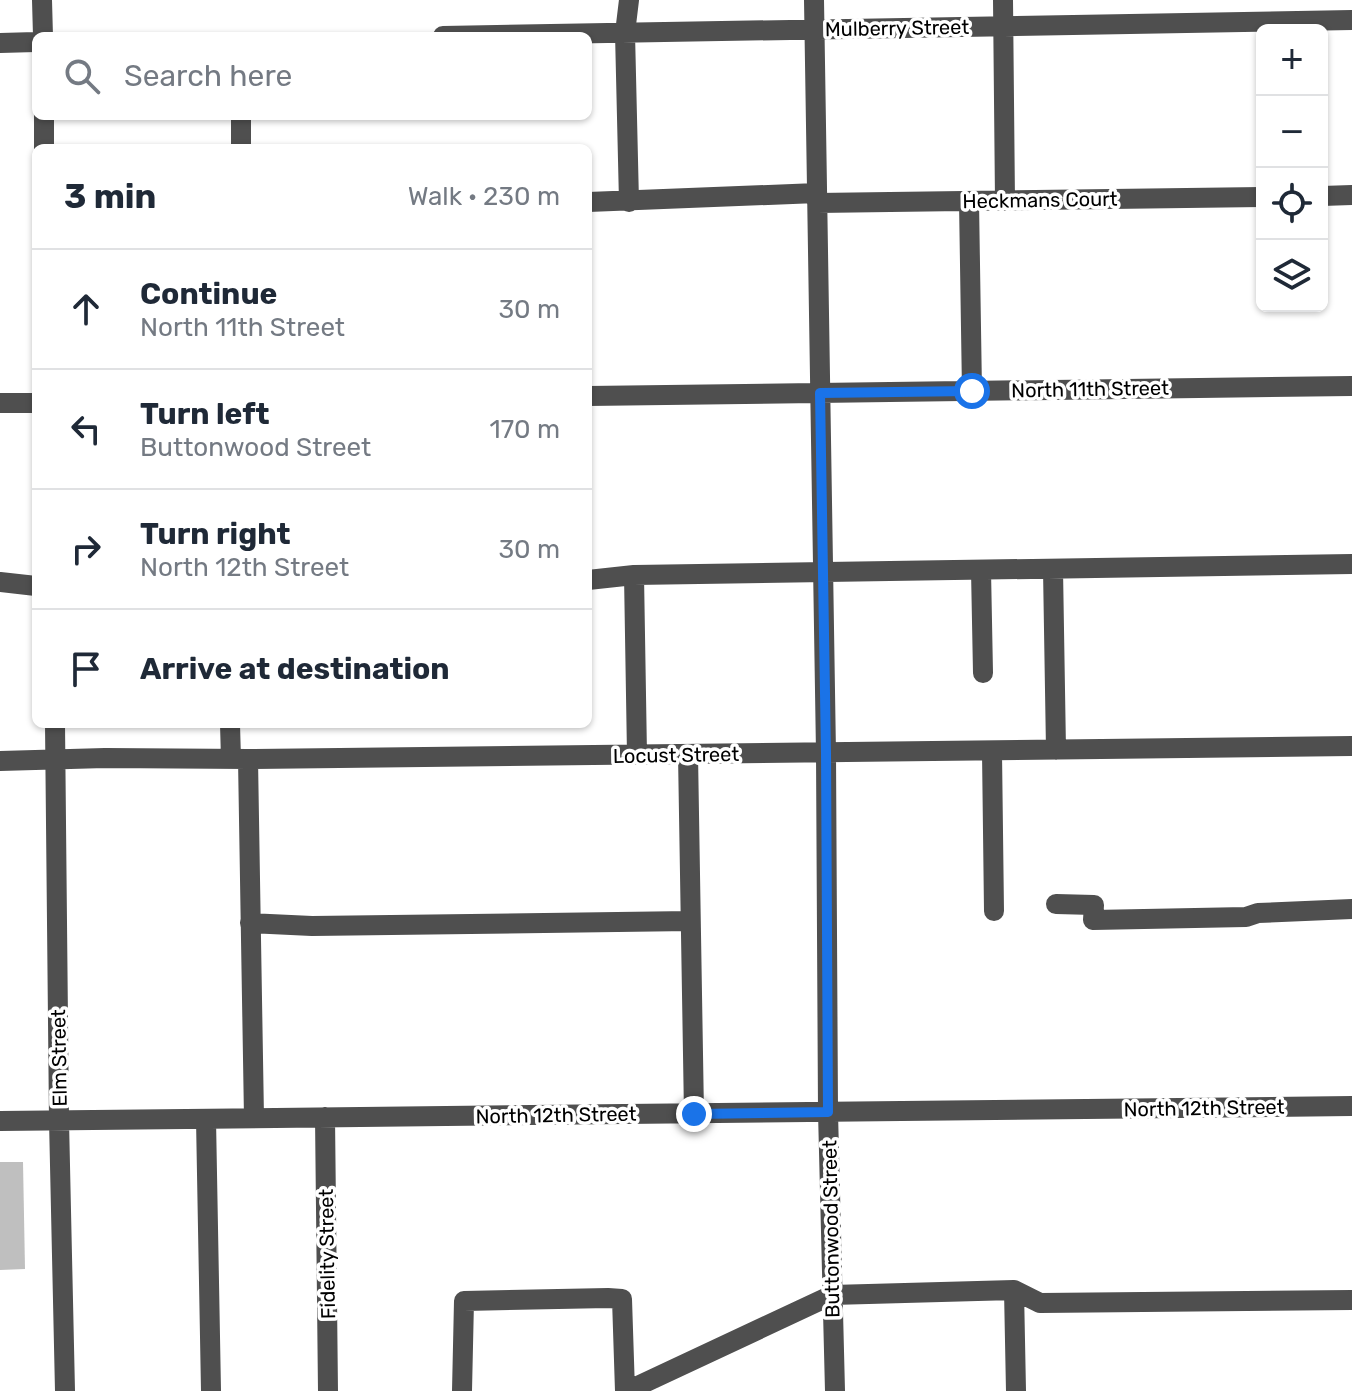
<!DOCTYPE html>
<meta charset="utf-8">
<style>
body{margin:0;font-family:Rubik,sans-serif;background:#f6f6f7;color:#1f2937}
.controls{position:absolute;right:24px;top:24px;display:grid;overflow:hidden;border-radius:12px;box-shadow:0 2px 6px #0004}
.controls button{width:72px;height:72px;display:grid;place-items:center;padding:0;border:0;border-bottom:2px solid #e0e1e3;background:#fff;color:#1f2937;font:40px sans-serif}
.stop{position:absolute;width:24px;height:24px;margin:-18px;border:6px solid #1a73e8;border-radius:50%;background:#fff}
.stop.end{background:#1a73e8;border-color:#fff;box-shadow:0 2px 8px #0008}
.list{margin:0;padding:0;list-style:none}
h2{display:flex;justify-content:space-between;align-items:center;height:104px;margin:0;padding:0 32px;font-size:34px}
h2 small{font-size:26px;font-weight:400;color:#747a83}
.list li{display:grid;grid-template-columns:52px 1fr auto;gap:24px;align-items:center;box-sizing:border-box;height:120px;padding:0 32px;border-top:2px solid #e0e1e3}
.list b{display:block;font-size:30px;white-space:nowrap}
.list p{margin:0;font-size:26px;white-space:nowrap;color:#747a83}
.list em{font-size:26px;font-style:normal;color:#747a83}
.icon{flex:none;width:44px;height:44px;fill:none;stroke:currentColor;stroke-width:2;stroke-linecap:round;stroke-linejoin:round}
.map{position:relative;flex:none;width:1352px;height:1391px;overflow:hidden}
.search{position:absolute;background:#fff;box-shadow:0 2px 6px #0004;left:32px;top:32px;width:560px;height:88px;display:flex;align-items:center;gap:20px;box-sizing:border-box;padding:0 28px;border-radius:12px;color:#747a83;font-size:30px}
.panel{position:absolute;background:#fff;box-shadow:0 2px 6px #0004;left:32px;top:144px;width:560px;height:584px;border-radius:12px}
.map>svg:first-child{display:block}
</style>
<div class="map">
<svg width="1352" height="1391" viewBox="0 0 1352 1391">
<rect width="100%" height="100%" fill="#fff"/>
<path fill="#bfbfbf" d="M0 1162H23L25 1269 0 1270Z"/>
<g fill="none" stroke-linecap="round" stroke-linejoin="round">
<path stroke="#4f4f4f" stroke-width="20" d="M42 0 43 36
M629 0 625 33 629 202
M814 0 826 753 828 1112 835 1391
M1003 0 1005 201
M443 36 1352 20
M0 43 36 42
M44 116V148
M241 116V148
M1322 196 1352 195
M969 201 972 391
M588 202 817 193
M817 203 1262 197
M588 396 1352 386
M0 403H36
M1053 569 1056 750
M981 570 983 673
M634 575 637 755
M588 580 634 575 1352 564
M0 582 36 586
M55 724 59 1120 65 1391
M230 724 231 759
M992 752 994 911
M688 754 694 1114
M248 759 254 1118
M0 761 105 758 248 759 1352 746
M1056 904 1094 905 1093 920 1246 917 1258 913 1352 909
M250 923 312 926 690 921
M325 1117 328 1391
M206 1119 211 1391
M0 1121 1352 1106
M1014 1290 1016 1391
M462 1391 464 1301 608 1298 622 1299 625 1391
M627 1391 832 1295 1014 1290 1040 1303 1352 1300"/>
</g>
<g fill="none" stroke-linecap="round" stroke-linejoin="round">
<path stroke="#1a73e8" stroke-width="10" d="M694 1114 828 1112 826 753 820 393 972 391"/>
</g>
<g text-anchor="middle" stroke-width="7" stroke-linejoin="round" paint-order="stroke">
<g font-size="20" fill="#000" stroke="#fff">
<text transform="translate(897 28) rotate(-1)" y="7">Mulberry Street</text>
<text transform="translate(1040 200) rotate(-1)" y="7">Heckmans Court</text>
<text transform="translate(1090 389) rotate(-1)" y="7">North 11th Street</text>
<text transform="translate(676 755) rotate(-1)" y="7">Locust Street</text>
<text transform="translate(59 1058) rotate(-91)" y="7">Elm Street</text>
<text transform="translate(1204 1108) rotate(-1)" y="7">North 12th Street</text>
<text transform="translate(556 1115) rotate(-1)" y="7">North 12th Street</text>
<text transform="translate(831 1229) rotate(-91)" y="7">Buttonwood Street</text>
<text transform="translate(327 1254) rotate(-91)" y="7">Fidelity Street</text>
</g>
</g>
</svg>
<div class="controls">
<button>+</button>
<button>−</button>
<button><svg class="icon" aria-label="locate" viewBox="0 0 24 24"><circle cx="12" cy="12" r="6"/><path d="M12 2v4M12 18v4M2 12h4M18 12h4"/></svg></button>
<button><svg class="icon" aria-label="layers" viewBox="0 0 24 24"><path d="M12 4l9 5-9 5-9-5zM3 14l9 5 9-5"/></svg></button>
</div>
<div class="stop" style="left:972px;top:391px"></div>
<div class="stop end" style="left:694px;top:1114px"></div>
<div class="search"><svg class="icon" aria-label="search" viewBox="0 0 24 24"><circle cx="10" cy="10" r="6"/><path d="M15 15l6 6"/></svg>Search here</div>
<section class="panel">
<h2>3 min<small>Walk · 230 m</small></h2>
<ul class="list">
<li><svg class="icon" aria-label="ahead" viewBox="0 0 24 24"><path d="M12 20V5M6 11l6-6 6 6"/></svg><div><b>Continue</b><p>North 11th Street</p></div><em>30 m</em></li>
<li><svg class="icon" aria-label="left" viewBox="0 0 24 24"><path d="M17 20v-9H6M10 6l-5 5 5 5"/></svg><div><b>Turn left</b><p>Buttonwood Street</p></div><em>170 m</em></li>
<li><svg class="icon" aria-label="right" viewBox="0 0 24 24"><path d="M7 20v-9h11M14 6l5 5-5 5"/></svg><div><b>Turn right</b><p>North 12th Street</p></div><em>30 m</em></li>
<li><svg class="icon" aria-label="arrive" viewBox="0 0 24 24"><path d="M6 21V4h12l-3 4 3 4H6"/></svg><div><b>Arrive at destination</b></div></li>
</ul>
</section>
</div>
